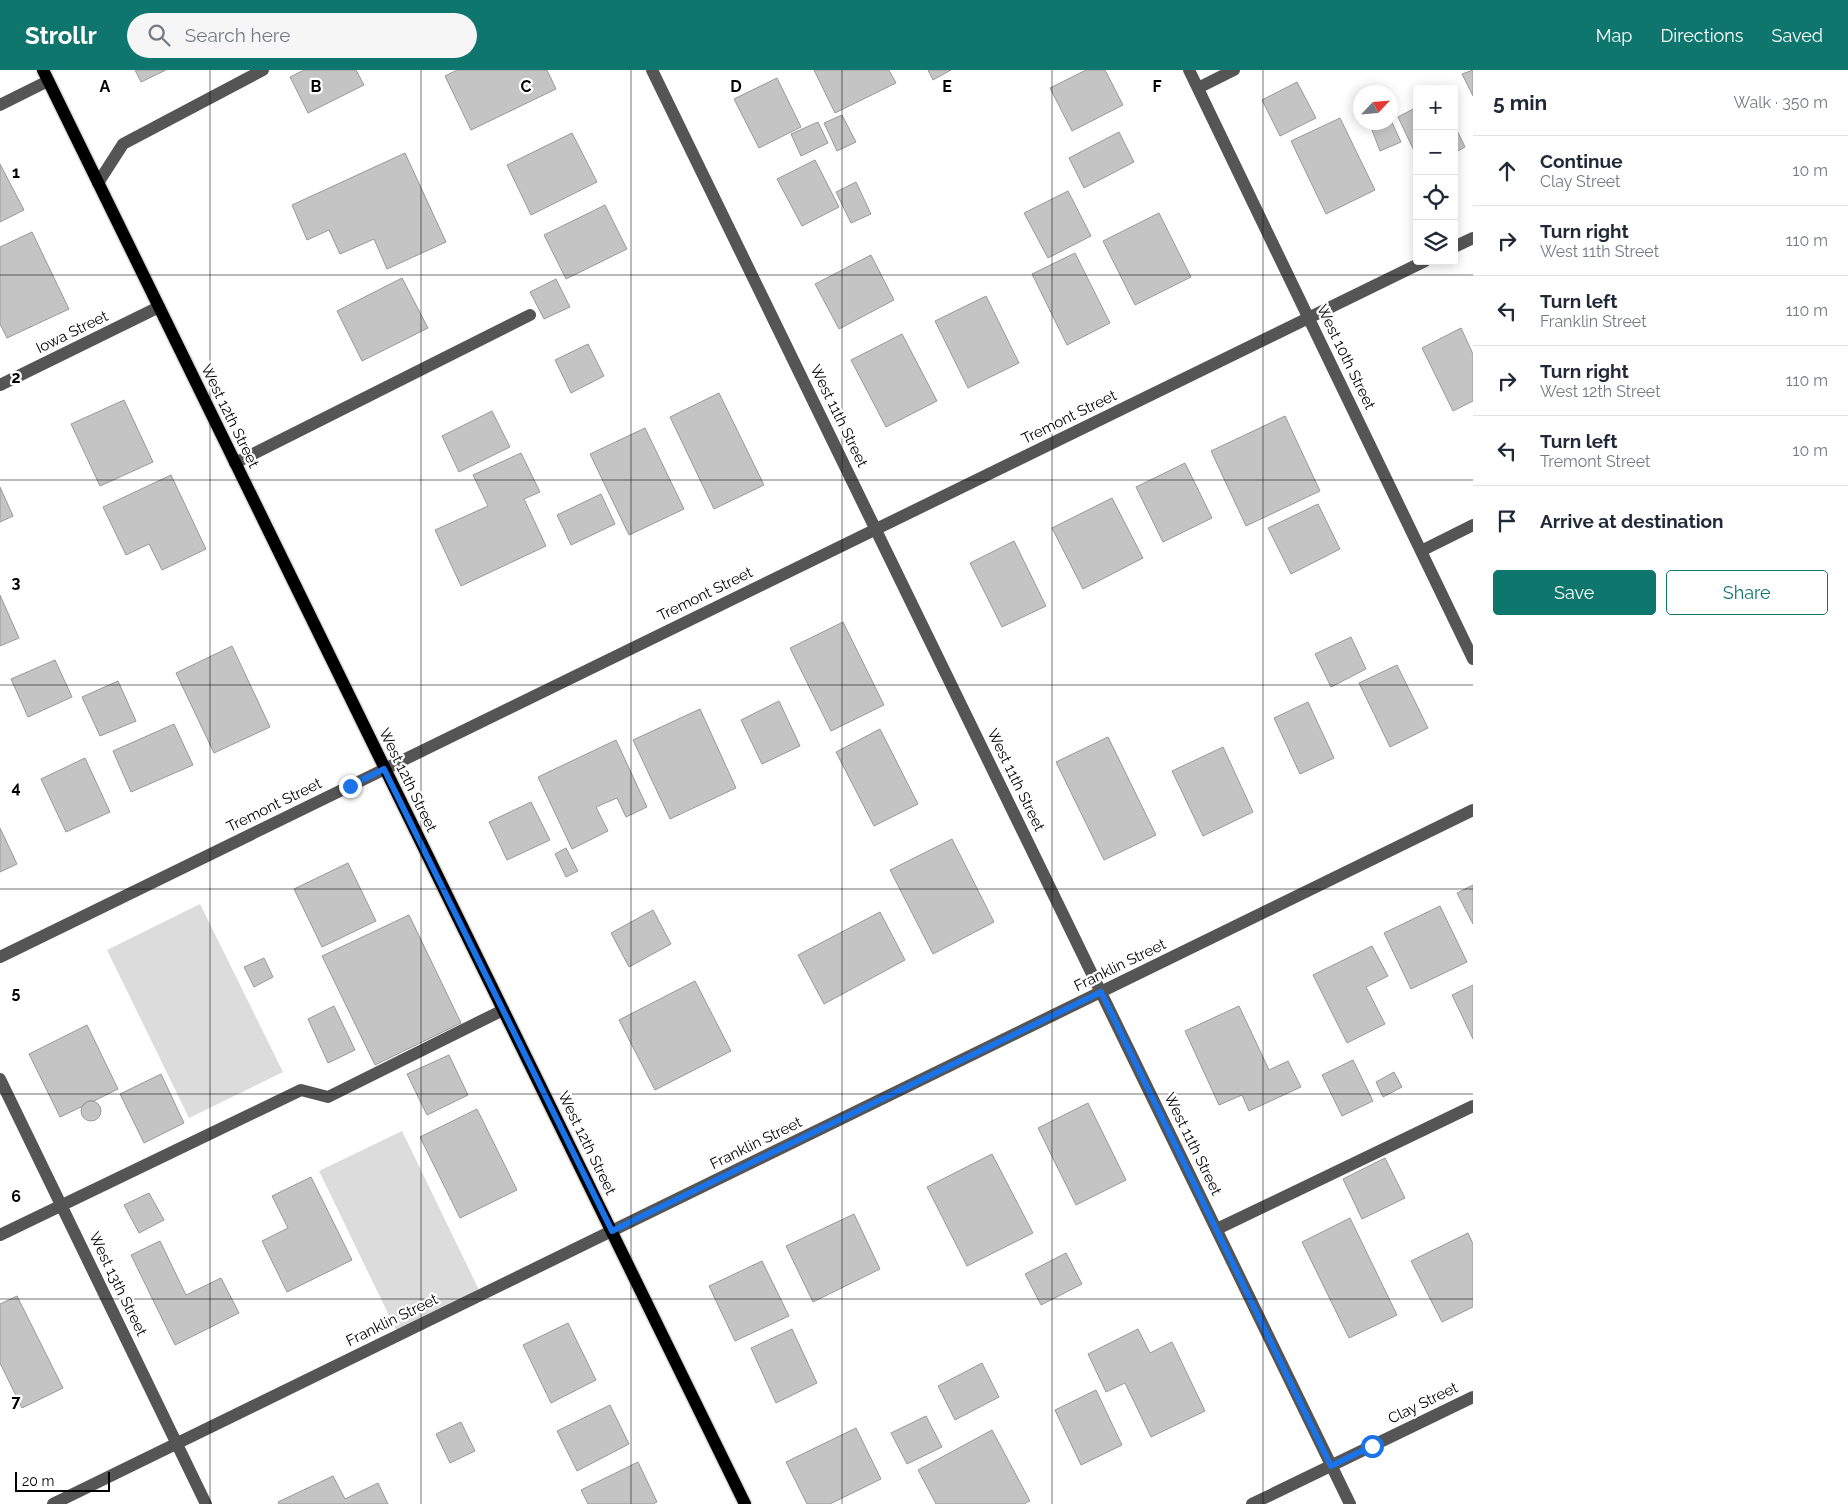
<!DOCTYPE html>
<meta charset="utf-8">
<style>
body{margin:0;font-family:Raleway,sans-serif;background:#f6f6f7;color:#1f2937}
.controls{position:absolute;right:15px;top:15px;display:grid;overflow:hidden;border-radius:5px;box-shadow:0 2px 12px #0003}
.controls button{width:45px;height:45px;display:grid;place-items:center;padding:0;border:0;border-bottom:1px solid #e0e1e3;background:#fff;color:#1f2937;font:25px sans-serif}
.compass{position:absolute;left:1353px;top:15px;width:45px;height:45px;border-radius:50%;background:#fff;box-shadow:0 2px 12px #0003;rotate:64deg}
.scale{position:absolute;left:15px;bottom:12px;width:95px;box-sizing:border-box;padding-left:5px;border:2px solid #000;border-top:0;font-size:14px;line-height:18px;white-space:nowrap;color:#000;-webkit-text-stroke:4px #fff;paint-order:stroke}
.stop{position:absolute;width:15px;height:15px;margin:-11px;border:4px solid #1a73e8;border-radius:50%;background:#fff}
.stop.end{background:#1a73e8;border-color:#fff;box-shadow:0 1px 5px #0008}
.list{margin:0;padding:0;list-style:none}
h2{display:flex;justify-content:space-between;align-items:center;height:65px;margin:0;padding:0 20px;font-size:21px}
h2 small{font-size:16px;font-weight:400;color:#747a83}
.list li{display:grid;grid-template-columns:32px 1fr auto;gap:15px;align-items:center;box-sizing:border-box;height:70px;padding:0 20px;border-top:1px solid #e0e1e3}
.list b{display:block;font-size:19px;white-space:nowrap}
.list p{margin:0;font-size:16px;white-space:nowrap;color:#747a83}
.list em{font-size:16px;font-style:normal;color:#747a83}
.actions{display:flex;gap:10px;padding:15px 20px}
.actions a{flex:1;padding:11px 0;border:1px solid #0f766e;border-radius:5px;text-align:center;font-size:18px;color:#0f766e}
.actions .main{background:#0f766e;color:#fff}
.icon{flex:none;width:28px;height:28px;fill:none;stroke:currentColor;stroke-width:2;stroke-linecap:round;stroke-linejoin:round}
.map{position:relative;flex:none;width:1473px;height:1434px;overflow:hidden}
header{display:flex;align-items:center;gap:30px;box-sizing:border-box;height:70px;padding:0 25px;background:#0f766e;color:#fff}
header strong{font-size:24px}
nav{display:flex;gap:28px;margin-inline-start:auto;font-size:18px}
.search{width:350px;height:45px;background:#f6f6f7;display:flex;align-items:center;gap:12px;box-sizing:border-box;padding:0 18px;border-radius:28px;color:#747a83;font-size:19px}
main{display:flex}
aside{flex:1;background:#fff}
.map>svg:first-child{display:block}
</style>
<header>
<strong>Strollr</strong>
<div class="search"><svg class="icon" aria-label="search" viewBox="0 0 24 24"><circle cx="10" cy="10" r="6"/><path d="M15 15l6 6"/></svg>Search here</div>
<nav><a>Map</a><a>Directions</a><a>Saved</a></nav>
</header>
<main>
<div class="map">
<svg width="1473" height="1434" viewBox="0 0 1473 1434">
<rect width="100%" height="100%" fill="#fff"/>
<path fill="#dcdcdc" d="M200 834 283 1002 189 1048 107 880Z
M402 1061 481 1224 398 1264 319 1101Z"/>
<path fill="#c4c4c4" stroke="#999" d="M135 0H166L141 12Z
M304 0H356L364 15 308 43 290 7Z
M457 0H547L556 19 471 60 445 6Z
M814 0H889L896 13 835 43Z
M928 0H951L933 10Z
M1086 0H1105L1123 35 1072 61 1050 18Z
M1473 0V26L1462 4Z
M777 8 801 57 759 78 734 29Z
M1297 12 1316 48 1280 66 1262 30Z
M1417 37V87L1398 47Z
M842 45 856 72 837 81 824 53Z
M1340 48 1375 120 1326 144 1291 71Z
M1390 48 1401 72 1380 81 1369 52H1390Z
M818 52 828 73 801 86 791 64Z
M1454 54 1465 77 1454 83Z
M1119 62 1134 92 1084 118 1069 88Z
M572 63 597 112 531 145 507 95Z
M405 83 446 172 387 199 374 169 340 184 329 160 307 170 292 135Z
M815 90 839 137 802 156 777 109Z
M0 94 24 140 0 152Z
M856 112 871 144 851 153 836 122Z
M1068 121 1091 166 1048 188 1024 143Z
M605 135 627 179 566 209 544 165Z
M1159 143 1191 207 1135 235 1103 171Z
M32 162 69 239 7 268 0 254V177Z
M1075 183 1110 253 1067 275 1032 204Z
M871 185 894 230 839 259 815 214Z
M402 208 428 258 362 291 337 241Z
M556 209 570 237 544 249 530 222Z
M986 226 1019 293 968 318 935 251Z
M1461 258 1473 284V331L1453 341 1422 278Z
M902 264 937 331 886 357 851 290Z
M588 274 604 306 571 323 555 290Z
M719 323 764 415 714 439 670 347Z
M124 330 153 392 100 416 71 354Z
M492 341 510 377 459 402 442 366Z
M1285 346 1320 421 1246 456 1211 381Z
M645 358 684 439 629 465 590 384Z
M521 383 540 422 524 429 546 476 461 516 435 460 488 436 473 405Z
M1185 393 1212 448 1163 472 1136 417Z
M171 405 206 479 162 500 149 474 126 485 103 437Z
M0 417 13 446 0 452Z
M601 424 615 454 571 475 557 445Z
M1112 428 1143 488 1083 519 1052 458Z
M1318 434 1340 479 1291 504 1268 458Z
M1014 471 1046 536 1002 557 970 493Z
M0 525 19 568 0 576Z
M843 552 884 635 831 661 790 578Z
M1351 567 1366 599 1331 617 1315 584Z
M232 576 270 657 214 683 176 603Z
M55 590 72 627 28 647 11 609Z
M1397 595 1428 658 1390 677 1359 613Z
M118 611 136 651 100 666 82 627Z
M779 631 800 676 762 694 741 650Z
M1308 632 1334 688 1300 704 1274 648Z
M700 639 736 718 670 749 633 670Z
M174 654 193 695 131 722 113 681Z
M880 659 918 734 874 756 836 682Z
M1108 667 1156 765 1104 790 1056 692Z
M616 670 647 737 626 747 617 728 596 737 608 761 572 779 538 707Z
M1223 677 1253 742 1203 766 1172 701Z
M85 688 110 742 66 762 41 709Z
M531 732 550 770 507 790 489 752Z
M0 758 17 794 0 802Z
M952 769 994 852 933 884 890 800Z
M566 778 578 801 566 807 555 784Z
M348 793 376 851 322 877 294 819Z
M1473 815V854L1457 823Z
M1440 836 1467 892 1411 919 1384 863Z
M653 840 671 874 629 897 611 863Z
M880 842 905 890 824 934 798 885Z
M409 845 461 953 375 995 322 886Z
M1372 876 1388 906 1366 917 1385 954 1347 973 1313 905Z
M264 888 273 907 254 917 244 897Z
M695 911 731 981 655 1020 619 950Z
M1473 915V969L1452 925Z
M334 936 355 980 328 993 308 949Z
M1239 936 1269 1000 1288 991 1301 1017 1249 1041 1242 1025 1219 1035 1185 961Z
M87 955 118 1019 94 1031H88L81 1037 60 1047 29 984Z
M449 985 468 1025 427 1045 407 1004Z
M1353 990 1373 1031 1342 1046 1322 1005Z
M1394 1002 1402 1017 1383 1027 1376 1012Z
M161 1004 184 1053 144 1073 120 1024Z
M81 1041a10 10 0 1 1 20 0a10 10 0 1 1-20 0Z
M1088 1033 1126 1110 1076 1135 1038 1058Z
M477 1039 517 1120 460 1148 420 1067Z
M992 1084 1033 1163 967 1196 927 1117Z
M1385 1088 1405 1128 1362 1149 1343 1109Z
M311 1107 352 1190 287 1222 262 1171 288 1158 272 1126Z
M149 1123 164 1150 139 1163 124 1135Z
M854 1144 880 1199 813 1232 786 1176Z
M1350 1148 1397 1245 1349 1268 1302 1172Z
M1468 1163 1473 1174V1237L1442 1252 1411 1191Z
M160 1171 186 1225 221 1208 239 1243 175 1275 131 1185Z
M1066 1183 1082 1214 1041 1235 1025 1204Z
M762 1191 789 1246 735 1271 709 1216Z
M17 1226 63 1318 22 1338 0 1293V1234Z
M568 1253 596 1310 551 1333 523 1275Z
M792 1259 817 1313 776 1333 751 1278Z
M1138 1259 1150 1283 1172 1272 1205 1341 1151 1367 1125 1313 1106 1322 1088 1284Z
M982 1293 999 1327 955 1350 938 1316Z
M1096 1320 1122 1375 1081 1395 1055 1340Z
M610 1335 629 1374 577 1401 557 1361Z
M926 1346 942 1377 907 1394 891 1363Z
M461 1352 475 1381 450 1393 436 1364Z
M856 1358 881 1409 830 1434H807L786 1392Z
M992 1360 1030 1431 1024 1434H936L918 1400Z
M638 1392 657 1432 653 1434H588L581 1420Z
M333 1406 345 1429 378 1413 388 1434H279L278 1432Z"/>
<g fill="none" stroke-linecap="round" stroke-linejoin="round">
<g stroke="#dbdbdb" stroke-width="15">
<path id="major" d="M43 0 745 1434"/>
</g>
<path stroke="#555" stroke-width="12" d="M652 0 1350 1434
M1189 0 1473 589
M1198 18 1234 0
M0 35 48 11
M98 113 123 74 263 0
M1454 177 1473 168
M0 315 159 237
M235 393 530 245
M1421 481 1473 455
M0 887 1425 191
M0 1009 206 1434
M1217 1159 1473 1036
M0 1165 301 1020 328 1027 503 940
M53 1434 1473 740
M1252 1434 1473 1327"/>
<use href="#major" stroke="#000" stroke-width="12"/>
</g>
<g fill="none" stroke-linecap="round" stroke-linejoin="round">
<path stroke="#1a73e8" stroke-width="6" d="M350 716 384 699 612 1161 1101 922 1331 1396 1372 1376"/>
</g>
<path fill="none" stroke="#000" stroke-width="1" stroke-opacity="0.55" d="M210 0V1434M421 0V1434M631 0V1434M842 0V1434M1052 0V1434M1263 0V1434M0 205H1473M0 410H1473M0 615H1473M0 819H1473M0 1024H1473M0 1229H1473"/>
<g text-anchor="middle" stroke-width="4.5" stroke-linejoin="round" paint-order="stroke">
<g font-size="15" fill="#000" stroke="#fff">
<text transform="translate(72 262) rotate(-26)" y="5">Iowa Street</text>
<text transform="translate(1346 287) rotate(64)" y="5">West 10th Street</text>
<text transform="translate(230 346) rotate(64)" y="5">West 12th Street</text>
<text transform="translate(839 346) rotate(64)" y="5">West 11th Street</text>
<text transform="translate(1069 347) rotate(-26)" y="5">Tremont Street</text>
<text transform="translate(705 524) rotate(-26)" y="5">Tremont Street</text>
<text transform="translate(408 710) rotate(64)" y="5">West 12th Street</text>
<text transform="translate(1016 710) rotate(64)" y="5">West 11th Street</text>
<text transform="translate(274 735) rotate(-26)" y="5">Tremont Street</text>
<text transform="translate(1120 895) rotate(-26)" y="5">Franklin Street</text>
<text transform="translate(587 1073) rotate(64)" y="5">West 12th Street</text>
<text transform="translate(756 1073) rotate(-26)" y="5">Franklin Street</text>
<text transform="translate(1193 1074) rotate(64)" y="5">West 11th Street</text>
<text transform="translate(118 1214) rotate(64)" y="5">West 13th Street</text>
<text transform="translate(392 1250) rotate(-26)" y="5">Franklin Street</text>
<text transform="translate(1423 1333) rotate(-26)" y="5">Clay Street</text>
</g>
</g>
<g font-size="16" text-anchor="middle" font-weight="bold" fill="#000" stroke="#fff" stroke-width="4.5" stroke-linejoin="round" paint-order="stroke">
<text x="105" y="22">A</text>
<text x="316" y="22">B</text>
<text x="526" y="22">C</text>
<text x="736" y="22">D</text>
<text x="947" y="22">E</text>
<text x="1157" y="22">F</text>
<text x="16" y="108">1</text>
<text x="16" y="313">2</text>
<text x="16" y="518">3</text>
<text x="16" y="723">4</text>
<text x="16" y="928">5</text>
<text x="16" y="1132">6</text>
<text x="16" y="1337">7</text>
</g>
</svg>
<div class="controls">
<button>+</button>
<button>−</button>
<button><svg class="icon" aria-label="locate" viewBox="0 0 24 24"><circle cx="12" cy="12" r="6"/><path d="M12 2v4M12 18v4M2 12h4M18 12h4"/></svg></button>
<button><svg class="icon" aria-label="layers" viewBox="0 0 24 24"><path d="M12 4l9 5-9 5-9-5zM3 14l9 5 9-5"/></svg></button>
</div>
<svg class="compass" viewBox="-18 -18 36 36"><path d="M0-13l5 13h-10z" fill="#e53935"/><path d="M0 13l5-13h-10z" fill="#747a83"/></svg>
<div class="scale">20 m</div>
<div class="stop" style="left:1372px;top:1376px"></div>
<div class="stop end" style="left:350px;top:716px"></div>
</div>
<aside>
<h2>5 min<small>Walk · 350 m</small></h2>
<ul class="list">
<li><svg class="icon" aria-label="ahead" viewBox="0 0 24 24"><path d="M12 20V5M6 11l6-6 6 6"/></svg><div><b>Continue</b><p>Clay Street</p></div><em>10 m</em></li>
<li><svg class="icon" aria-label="right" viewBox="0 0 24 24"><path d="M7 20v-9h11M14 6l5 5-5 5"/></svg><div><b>Turn right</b><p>West 11th Street</p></div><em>110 m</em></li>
<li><svg class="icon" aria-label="left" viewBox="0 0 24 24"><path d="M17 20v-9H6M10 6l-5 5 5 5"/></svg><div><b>Turn left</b><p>Franklin Street</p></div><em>110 m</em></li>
<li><svg class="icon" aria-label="right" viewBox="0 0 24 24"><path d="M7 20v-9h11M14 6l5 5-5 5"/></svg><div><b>Turn right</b><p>West 12th Street</p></div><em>110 m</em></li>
<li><svg class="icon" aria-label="left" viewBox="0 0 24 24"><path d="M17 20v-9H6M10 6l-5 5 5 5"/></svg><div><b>Turn left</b><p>Tremont Street</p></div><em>10 m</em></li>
<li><svg class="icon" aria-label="arrive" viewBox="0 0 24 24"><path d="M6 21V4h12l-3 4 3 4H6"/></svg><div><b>Arrive at destination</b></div></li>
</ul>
<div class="actions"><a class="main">Save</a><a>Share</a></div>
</aside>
</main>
